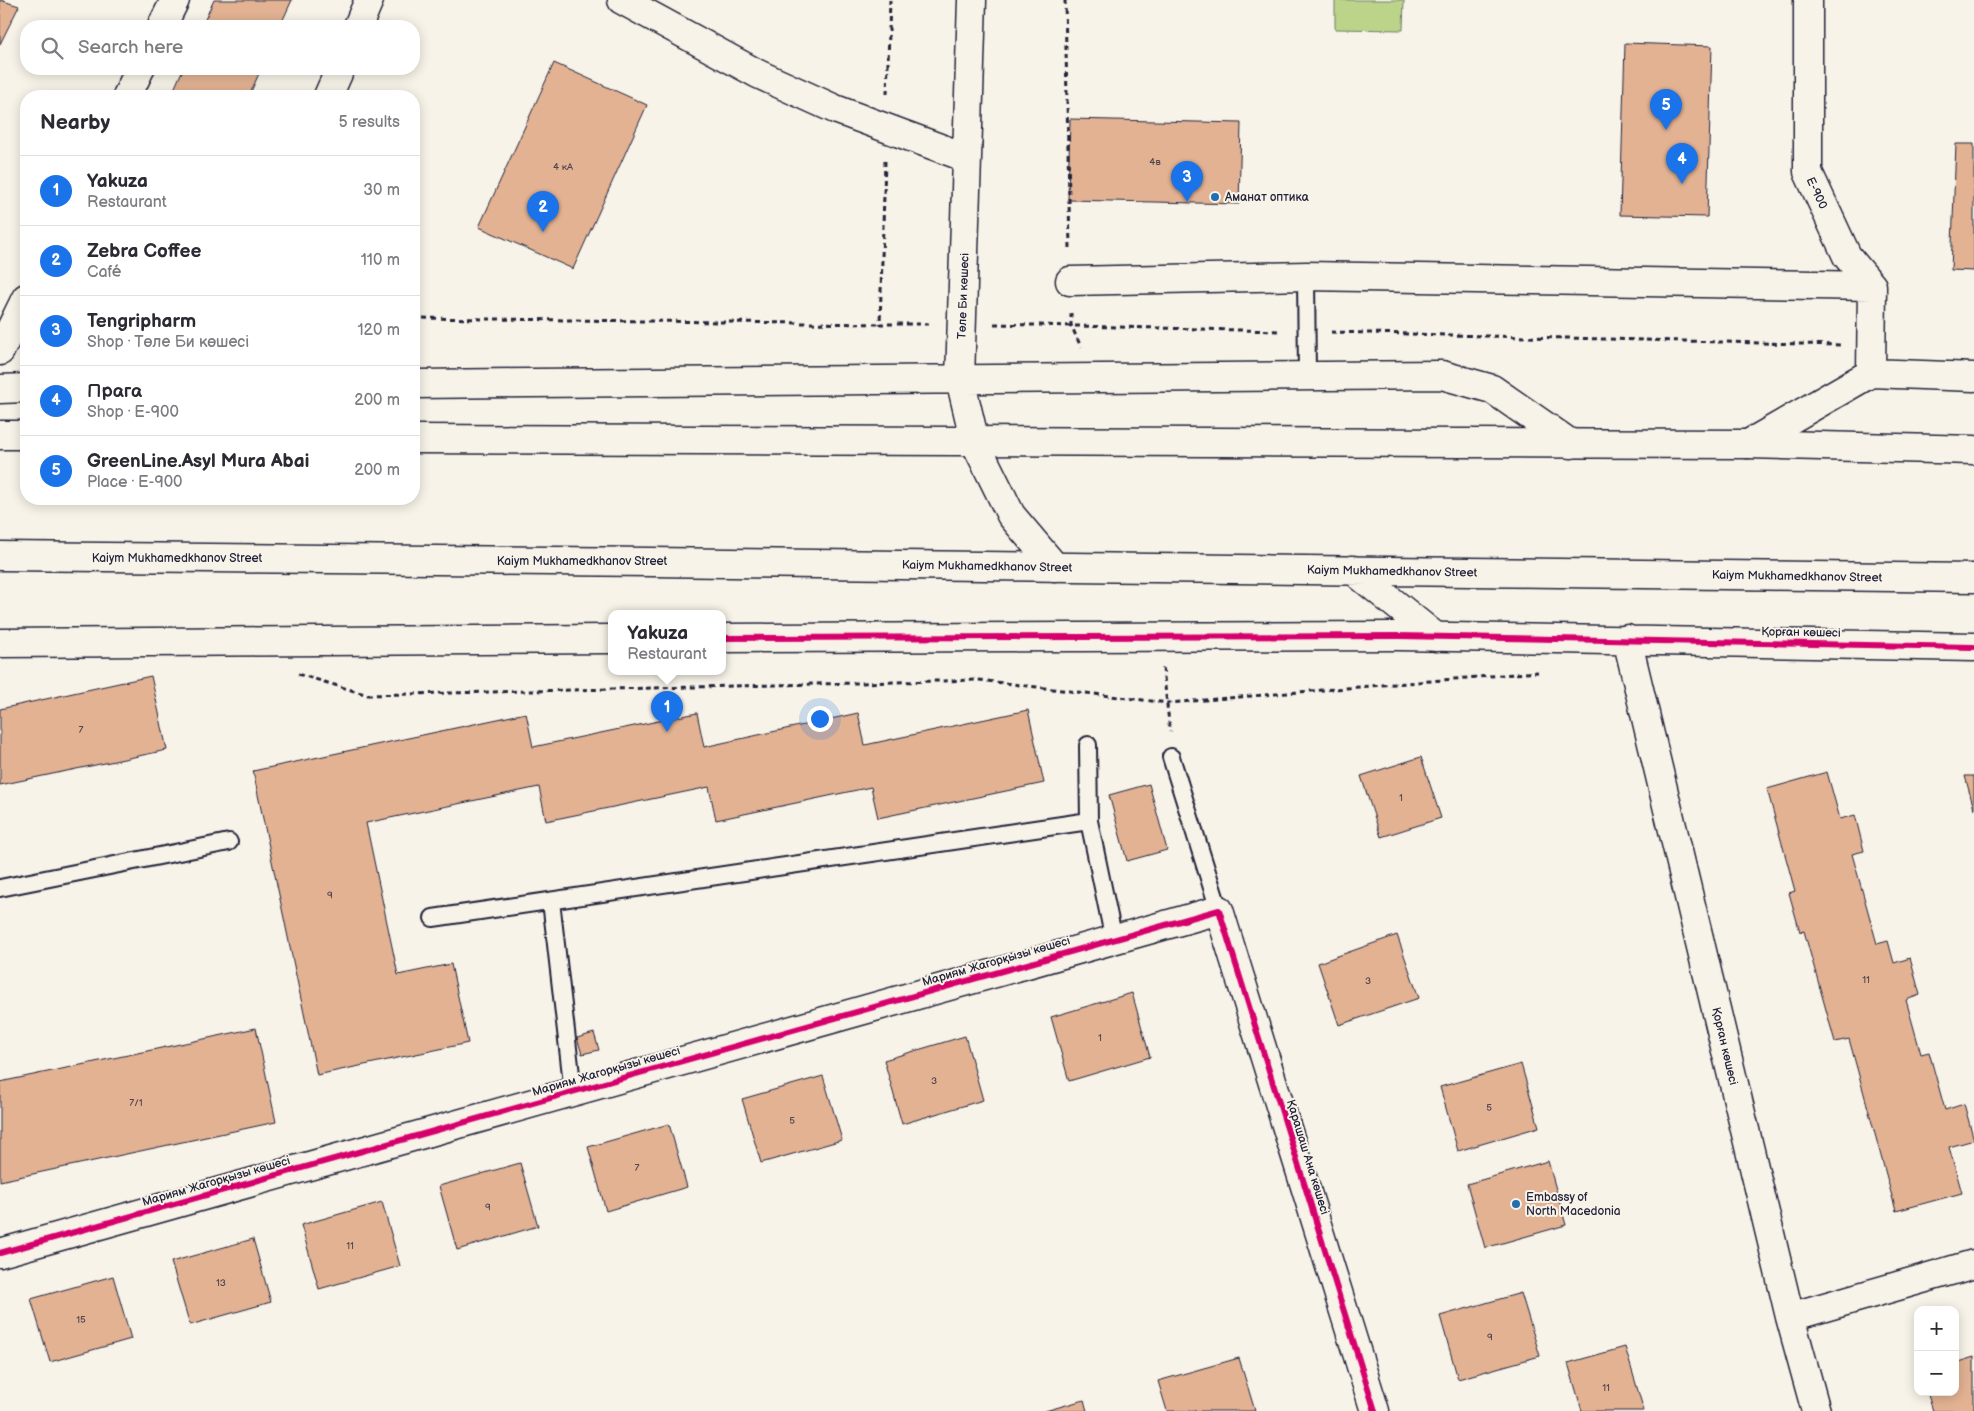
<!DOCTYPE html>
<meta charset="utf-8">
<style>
body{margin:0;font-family:"Balsamiq Sans",sans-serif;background:#f7f7f7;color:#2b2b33}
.controls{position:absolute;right:15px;bottom:15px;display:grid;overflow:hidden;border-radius:10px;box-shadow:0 2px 12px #0003}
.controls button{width:45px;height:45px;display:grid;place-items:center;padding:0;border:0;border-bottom:1px solid #e1e1e2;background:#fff;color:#2b2b33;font:25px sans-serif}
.you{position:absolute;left:819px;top:718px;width:18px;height:18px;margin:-12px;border:4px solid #fff;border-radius:50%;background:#1a73e8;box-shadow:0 0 0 8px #1a73e833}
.badge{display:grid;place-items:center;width:32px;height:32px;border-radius:50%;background:#1a73e8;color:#fff;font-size:16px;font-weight:700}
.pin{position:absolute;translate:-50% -41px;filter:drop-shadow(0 1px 2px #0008)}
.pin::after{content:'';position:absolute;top:26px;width:18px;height:15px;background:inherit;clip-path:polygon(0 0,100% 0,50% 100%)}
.popup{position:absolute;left:608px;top:610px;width:118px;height:65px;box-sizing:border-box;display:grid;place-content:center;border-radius:10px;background:#fff;filter:drop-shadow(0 1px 4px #0005);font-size:16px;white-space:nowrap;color:#7c7c81}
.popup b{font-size:19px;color:#2b2b33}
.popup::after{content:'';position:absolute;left:50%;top:100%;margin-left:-10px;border:10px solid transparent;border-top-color:#fff}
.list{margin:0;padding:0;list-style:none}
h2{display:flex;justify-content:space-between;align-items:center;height:65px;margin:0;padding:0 20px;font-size:21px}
h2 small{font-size:16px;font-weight:400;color:#7c7c81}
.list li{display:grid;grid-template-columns:32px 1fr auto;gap:15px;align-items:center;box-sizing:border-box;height:70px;padding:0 20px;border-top:1px solid #e1e1e2}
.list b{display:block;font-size:19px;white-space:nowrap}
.list p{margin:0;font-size:16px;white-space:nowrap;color:#7c7c81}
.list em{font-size:16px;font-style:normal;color:#7c7c81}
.icon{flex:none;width:28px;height:28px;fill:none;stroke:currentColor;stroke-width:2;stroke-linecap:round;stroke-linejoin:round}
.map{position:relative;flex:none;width:1974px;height:1411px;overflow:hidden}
.search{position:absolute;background:#fff;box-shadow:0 2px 12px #0003;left:20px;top:20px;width:400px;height:55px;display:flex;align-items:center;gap:12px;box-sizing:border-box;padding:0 18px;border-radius:20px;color:#7c7c81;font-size:19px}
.panel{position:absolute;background:#fff;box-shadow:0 2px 12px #0003;left:20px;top:90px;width:400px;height:415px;border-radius:20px}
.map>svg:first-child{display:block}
</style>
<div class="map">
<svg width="1974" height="1411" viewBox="0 0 1974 1411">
<rect width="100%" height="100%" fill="#f7f3e8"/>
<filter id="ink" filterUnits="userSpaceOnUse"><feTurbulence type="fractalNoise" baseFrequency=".02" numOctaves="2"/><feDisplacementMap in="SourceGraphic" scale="10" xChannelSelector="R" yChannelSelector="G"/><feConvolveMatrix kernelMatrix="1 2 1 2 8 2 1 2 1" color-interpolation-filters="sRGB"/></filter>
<g filter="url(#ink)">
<path fill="#bbd48a" stroke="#6e7b62" d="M1335 0H1404L1403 30 1335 29Z"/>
<path fill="#e2b293" stroke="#22223b" d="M0 0 19 6 0 44Z
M214 0H292L280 26H202Z
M1625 43 1712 46 1707 217 1620 215Z
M554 63 647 105 573 269 479 227Z
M183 69H261L249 96H171Z
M1070 119 1241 123 1239 204 1068 200Z
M1956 144H1974V271L1951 270Z
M151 676 167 750 0 785V709Z
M1028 710 1044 783 878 818 871 787 716 820 709 787 546 821 539 787 366 823 398 975 451 964 468 1043 317 1075 253 771 526 713 533 747 697 713 704 747 858 713 865 745Z
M1421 757 1441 818 1381 837 1361 776Z
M1827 772 1840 819 1855 815 1864 851 1852 854 1877 944 1888 941 1894 963 1910 958 1920 995 1906 1000 1921 1054 1929 1052 1945 1110 1964 1104 1974 1140 1949 1147 1962 1193 1896 1211 1849 1039 1835 1042 1804 931 1800 932 1789 893 1795 891 1767 789Z
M1965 776H1974V809Z
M1149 784 1167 850 1127 861 1109 795Z
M1397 935 1419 998 1339 1025 1318 963Z
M1132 993 1150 1057 1069 1081 1051 1017Z
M256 1028 276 1122 0 1181V1082Z
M594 1033 599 1050 582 1054 577 1038Z
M965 1036 983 1100 902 1124 884 1060Z
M1521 1064 1539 1127 1458 1151 1440 1087Z
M823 1076 842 1140 761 1163 742 1099Z
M669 1124 687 1187 606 1211 588 1147Z
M1548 1161 1566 1225 1485 1248 1467 1184Z
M520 1163 538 1226 457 1250 439 1186Z
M382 1202 400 1266 319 1289 301 1225Z
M253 1239 271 1302 190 1325 171 1262Z
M113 1276 131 1339 50 1362 31 1299Z
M1521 1293 1540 1356 1458 1379 1440 1316Z
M1625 1347 1644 1411H1582L1568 1363Z
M1974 1357V1411H1933L1927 1392H1955V1363Z
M1239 1358 1255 1411H1167L1158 1381Z
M1084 1400 1087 1411H1045Z"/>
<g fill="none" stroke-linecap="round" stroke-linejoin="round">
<g stroke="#22223b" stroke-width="20">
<path id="service" d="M1306 276 1307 376
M1088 745 1089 821 1114 940
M1171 757 1219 910
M0 888 229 842
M551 901 573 1092
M433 918 1089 821"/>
</g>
<g stroke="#22223b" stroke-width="31">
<path id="minor" d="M622 0 758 74 835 109 967 158
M972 0 960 379 975 442 1011 515 1055 567
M1808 0V172L1847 256 1872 286 1871 373
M162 26 175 0
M358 26 369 0
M127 96 140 69
M328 96 340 69
M1070 281 1306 276 1872 286
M0 351 26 298
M414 384 1442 375 1492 389 1571 444
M0 389 26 388
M1748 444 1871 373 1974 377
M722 638 1399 636 1974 647
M1627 639 1790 1317 1816 1411
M0 643 612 639
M0 1253 1219 910 1375 1411
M1790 1317 1974 1264"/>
</g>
<g stroke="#22223b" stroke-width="31">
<path id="secondary" d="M0 435H26
M414 439 1748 444 1974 450
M0 556 652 562 1974 578
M1353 570 1436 637"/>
</g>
<path stroke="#22223b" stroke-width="3" stroke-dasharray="5 4" stroke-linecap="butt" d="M1065 0 1070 249
M887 94 890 0
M885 161 880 324H930
M1071 313V325L1081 347
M414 318 880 324
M994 324 1280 331
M1331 332 1840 345
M1163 668 1170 732
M298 674 368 695 979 680 1168 703 1538 672"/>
<use href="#service" stroke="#f7f3e8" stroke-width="16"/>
<use href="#minor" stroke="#f7f3e8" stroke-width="28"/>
<use href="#secondary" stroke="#f7f3e8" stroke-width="28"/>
<g stroke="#f7f3e8" stroke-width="9">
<path id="cycleway" d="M722 638 1399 636 1974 647
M0 1253 1219 910 1375 1411"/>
</g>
<use href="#cycleway" stroke="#d6006c" stroke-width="6"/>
</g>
</g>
<g fill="#1f6fb2" stroke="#f7f3e8" stroke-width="2">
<circle cx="1215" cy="197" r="5"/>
<circle cx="1516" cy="1204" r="5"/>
</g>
<g text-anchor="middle" stroke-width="4" stroke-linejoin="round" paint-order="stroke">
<g font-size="10" fill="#524651">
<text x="1155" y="165">4в</text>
<text x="563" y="170">4 кА</text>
<text x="81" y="733">7</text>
<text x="1401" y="801">1</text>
<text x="330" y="898">9</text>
<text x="1866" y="983">11</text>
<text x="1368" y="984">3</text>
<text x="1100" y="1041">1</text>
<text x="934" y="1084">3</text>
<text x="136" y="1106">7/1</text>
<text x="1489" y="1111">5</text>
<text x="792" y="1124">5</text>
<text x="637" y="1171">7</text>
<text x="488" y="1210">9</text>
<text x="350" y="1249">11</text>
<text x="221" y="1286">13</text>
<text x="81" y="1323">15</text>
<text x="1490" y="1340">9</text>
<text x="1606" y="1391">11</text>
</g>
<g font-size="12" fill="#22223b" stroke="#f7f3e8">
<text transform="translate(1817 193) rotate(65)" y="4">E-900</text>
<text transform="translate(963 296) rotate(-88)" y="4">Төле Би көшесі</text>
<text x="177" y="562">Kaiym Mukhamedkhanov Street</text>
<text x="582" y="565">Kaiym Mukhamedkhanov Street</text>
<text transform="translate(987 566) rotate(1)" y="4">Kaiym Mukhamedkhanov Street</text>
<text transform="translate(1392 571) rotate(1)" y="4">Kaiym Mukhamedkhanov Street</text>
<text transform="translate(1797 576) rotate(1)" y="4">Kaiym Mukhamedkhanov Street</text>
<text transform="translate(1801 632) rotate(1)" y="4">Қорған көшесі</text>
<text transform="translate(996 961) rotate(-16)" y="4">Мариям Жагорқызы көшесі</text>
<text transform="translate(1725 1046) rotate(77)" y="4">Қорған көшесі</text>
<text transform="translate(606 1071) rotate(-16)" y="4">Мариям Жагорқызы көшесі</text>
<text transform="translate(1308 1157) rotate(73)" y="4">Қарашаш Ана көшесі</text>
<text transform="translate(216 1181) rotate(-16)" y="4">Мариям Жагорқызы көшесі</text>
</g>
<g font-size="12" fill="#22223b" stroke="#f7f3e8" text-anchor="start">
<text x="1225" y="201">Аманат оптика</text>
<text x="1526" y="1201">Embassy of<tspan x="1526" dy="14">North Macedonia</tspan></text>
</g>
</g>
</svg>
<div class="controls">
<button>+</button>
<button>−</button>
</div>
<div class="you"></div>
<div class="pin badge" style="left:667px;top:732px">1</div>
<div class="popup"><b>Yakuza</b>Restaurant</div>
<div class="pin badge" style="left:543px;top:232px">2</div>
<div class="pin badge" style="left:1187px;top:202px">3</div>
<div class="pin badge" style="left:1682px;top:184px">4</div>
<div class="pin badge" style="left:1666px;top:130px">5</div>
<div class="search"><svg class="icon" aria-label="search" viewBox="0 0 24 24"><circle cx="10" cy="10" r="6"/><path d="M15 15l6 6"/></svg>Search here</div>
<section class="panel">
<h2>Nearby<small>5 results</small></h2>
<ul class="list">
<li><span class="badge">1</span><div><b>Yakuza</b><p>Restaurant</p></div><em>30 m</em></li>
<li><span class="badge">2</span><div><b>Zebra Coffee</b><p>Café</p></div><em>110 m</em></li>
<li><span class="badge">3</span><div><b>Tengripharm</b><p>Shop · Төле Би көшесі</p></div><em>120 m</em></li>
<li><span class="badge">4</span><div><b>Прага</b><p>Shop · E-900</p></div><em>200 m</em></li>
<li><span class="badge">5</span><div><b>GreenLine.Asyl Mura Abai</b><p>Place · E-900</p></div><em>200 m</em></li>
</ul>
</section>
</div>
